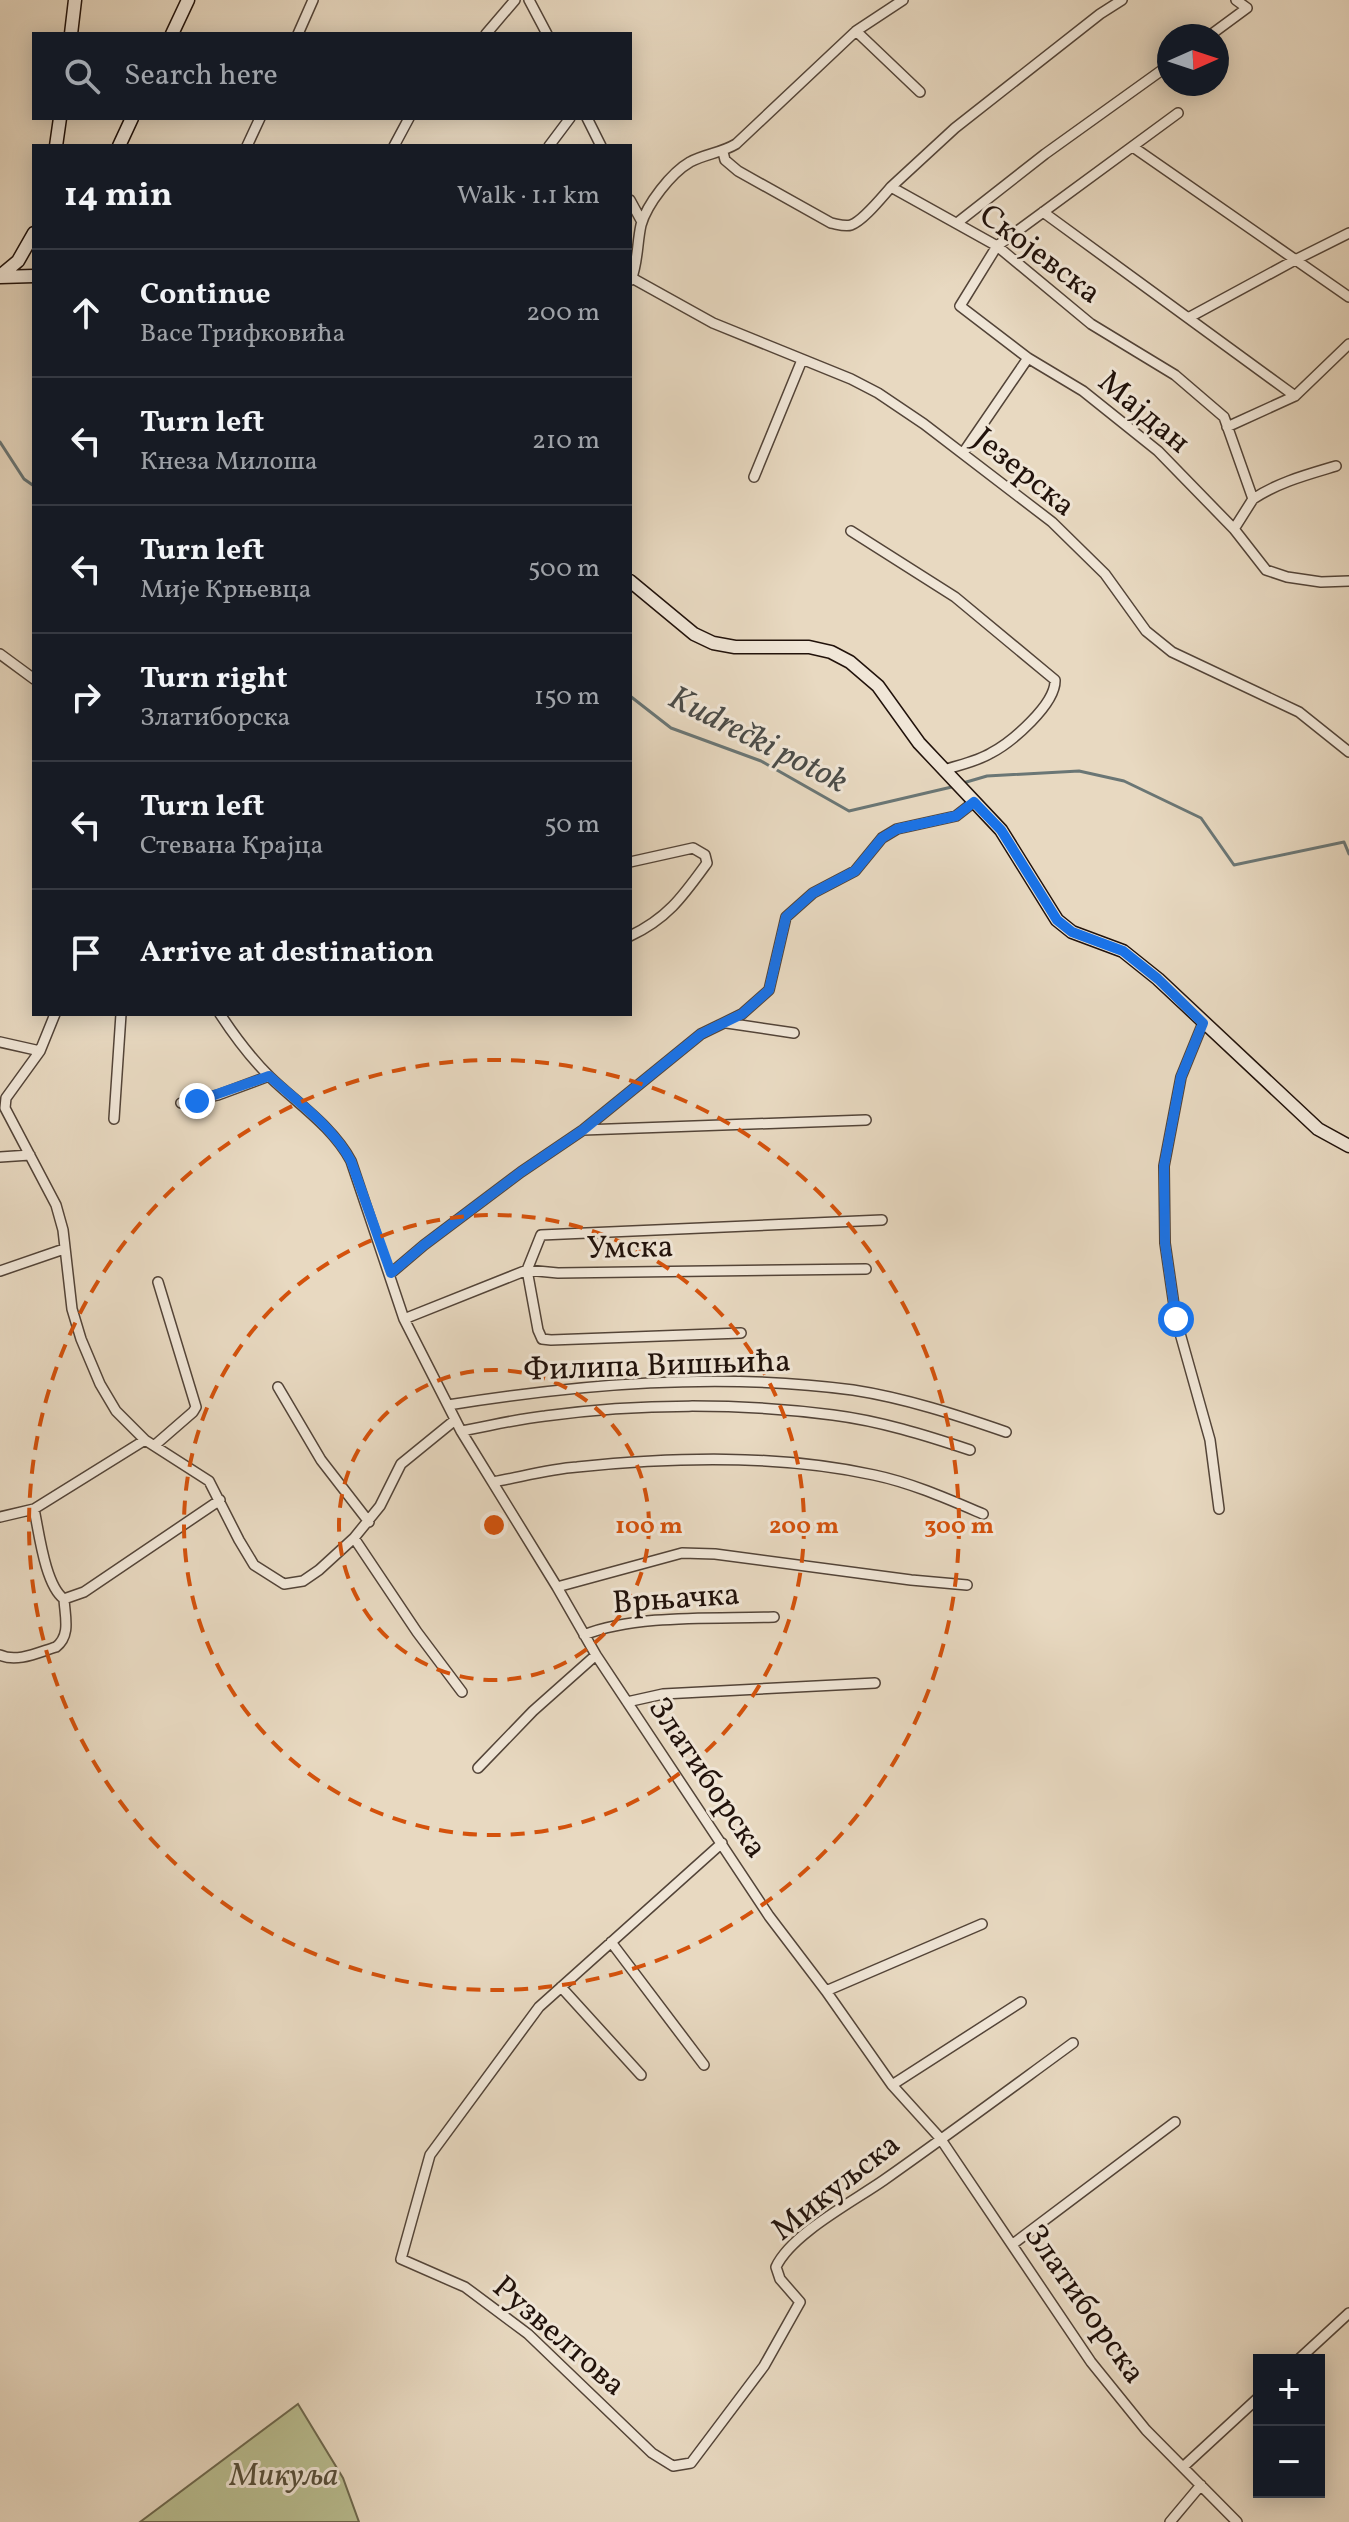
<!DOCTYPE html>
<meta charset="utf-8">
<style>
body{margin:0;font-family:Vollkorn,serif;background:#242831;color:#f1f3f6}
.controls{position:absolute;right:24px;bottom:24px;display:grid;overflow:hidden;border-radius:0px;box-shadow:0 4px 20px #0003}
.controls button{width:72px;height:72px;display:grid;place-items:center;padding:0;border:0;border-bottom:2px solid #363941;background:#171b24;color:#f1f3f6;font:40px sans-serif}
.compass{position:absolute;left:1157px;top:24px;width:72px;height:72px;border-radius:50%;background:#171b24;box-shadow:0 4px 20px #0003;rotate:87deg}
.stop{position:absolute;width:24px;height:24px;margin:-18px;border:6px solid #1a73e8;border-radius:50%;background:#fff}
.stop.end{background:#1a73e8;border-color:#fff;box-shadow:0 2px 8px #0008}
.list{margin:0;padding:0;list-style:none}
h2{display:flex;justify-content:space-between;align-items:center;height:104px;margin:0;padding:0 32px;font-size:34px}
h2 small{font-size:26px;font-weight:400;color:#9ea1a6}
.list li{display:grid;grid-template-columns:52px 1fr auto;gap:24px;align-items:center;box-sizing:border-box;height:128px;padding:0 32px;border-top:2px solid #363941}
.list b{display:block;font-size:30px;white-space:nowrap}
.list p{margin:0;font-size:26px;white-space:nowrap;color:#9ea1a6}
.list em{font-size:26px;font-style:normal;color:#9ea1a6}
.icon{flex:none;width:44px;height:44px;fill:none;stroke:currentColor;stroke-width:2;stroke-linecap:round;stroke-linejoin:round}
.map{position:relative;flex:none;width:1349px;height:2522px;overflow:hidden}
.search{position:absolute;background:#171b24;box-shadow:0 4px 20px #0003;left:32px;top:32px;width:600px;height:88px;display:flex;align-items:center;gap:20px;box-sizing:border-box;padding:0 28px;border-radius:0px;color:#9ea1a6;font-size:30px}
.panel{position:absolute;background:#171b24;box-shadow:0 4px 20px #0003;left:32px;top:144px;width:600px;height:872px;border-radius:0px}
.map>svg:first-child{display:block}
</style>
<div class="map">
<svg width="1349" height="2522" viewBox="0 0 1349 2522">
<rect width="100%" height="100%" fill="#e8d9c1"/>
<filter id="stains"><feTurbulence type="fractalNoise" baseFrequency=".0025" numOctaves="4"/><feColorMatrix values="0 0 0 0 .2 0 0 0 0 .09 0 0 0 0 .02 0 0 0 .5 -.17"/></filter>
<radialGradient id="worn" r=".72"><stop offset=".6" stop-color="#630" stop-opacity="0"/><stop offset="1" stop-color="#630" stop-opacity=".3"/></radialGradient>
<path fill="#b9be91" stroke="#6d684e" stroke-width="2" d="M298 2404 343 2478 359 2522H140Z"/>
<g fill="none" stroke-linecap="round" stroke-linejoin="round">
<path stroke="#6a7675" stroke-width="3" d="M0 442 24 479 34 486
M630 696 671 728 761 761 849 811 956 786
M963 783 987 776 1079 771 1124 781 1201 818 1234 865 1344 842 1349 854"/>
<g stroke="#534438" stroke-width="12">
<path id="street" d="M529 0 547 34
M856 31 920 92
M298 34 313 0
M486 34 515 0
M1209 36 1247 8 1236 0
M1178 113 997 246 960 306 1028 358 1083 391 1158 451 1234 529 1266 570 1287 577 1321 582 1349 581
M587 118 601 146
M247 146 260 118
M394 146 409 118
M549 146 570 118
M1133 147 1349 297
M723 152 725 160 738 171 831 223C837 224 845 227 851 225 863 221 882 197 891 187L997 246 1091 324 1175 375 1224 417 1253 499 1234 529
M891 187 955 128 1100 14 1122 0
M630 200 642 222
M1043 212 1295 396
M957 223 1045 154 1169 65
M632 278 713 323 851 379 878 393 924 424 1052 522 1105 574 1146 631 1172 652 1299 712 1349 752
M631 280C638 263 637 243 641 225 647 204 671 173 690 162 705 154 721 153 736 144L856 31 903 0
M1188 318 1295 260 1349 233
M1227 427 1295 396 1349 344
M963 453 1028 358
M754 477 802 360
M1253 499C1279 482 1306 475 1336 466
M851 531 955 597 1055 680C1056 704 1012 742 991 753 978 761 959 765 944 770
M0 654 34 679
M630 862 693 848 705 855 707 863C683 896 668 918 630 936
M55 1014 40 1051 6 1098 5 1108 56 1205 63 1230 72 1309 81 1339 100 1384 116 1411 145 1440 209 1481 239 1540 254 1565 284 1584 303 1581 319 1570 354 1538 380 1506 401 1464 455 1420
M220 1014C235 1037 251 1058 270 1077 298 1104 333 1127 351 1161L404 1319 461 1431 557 1587 596 1655 769 1916 826 1991 892 2085 940 2138 1091 2362 1146 2430 1237 2522
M727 1023 794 1033
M1203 1023 1181 1077 1164 1166 1165 1243 1176 1319 1210 1440 1219 1509
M0 1042 40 1051
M181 1103 218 1095 269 1076
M114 1119 121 1014
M583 1130 866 1120
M0 1157 30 1155
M0 1271 64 1249
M391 1273 424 1245 521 1172 583 1130 701 1034 742 1014 769 990 786 917 813 893 855 871 882 838 897 829 956 816 974 802
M404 1319 527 1270 558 1273 866 1269
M741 1333 551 1340 542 1339 538 1330 527 1270 541 1235 882 1220
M278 1387 321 1460 369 1522
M448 1405C581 1384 719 1372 853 1390 905 1398 957 1415 1006 1432
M461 1431C489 1426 517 1419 545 1416 637 1403 741 1403 833 1415 880 1421 925 1435 970 1450
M155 1445 193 1412 196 1407 158 1282
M493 1482C521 1477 549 1469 577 1467 674 1457 778 1454 874 1475 912 1483 948 1499 983 1514
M34 1509C39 1532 45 1585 64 1599
M0 1517 34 1509 145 1440
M354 1538 417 1632 462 1692
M557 1587 682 1553 715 1554 911 1580 967 1585
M64 1599 84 1592 220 1500
M584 1635C636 1614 716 1619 774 1617
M0 1655C17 1663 39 1652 56 1647 71 1635 65 1617 64 1599
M627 1702 663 1694 875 1683
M478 1768 533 1711 596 1655
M722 1843 539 2007 430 2155 401 2259 465 2287 528 2334 652 2453 673 2466 691 2463 764 2366 800 2302 780 2279 776 2267C791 2234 854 2201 884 2180 948 2135 1010 2089 1073 2043
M611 1942 704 2065
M561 1987 641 2075
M826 1991 982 1924
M892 2085 1021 2002
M1013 2244 1175 2122
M1298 2360 1349 2313
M1183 2467 1259 2397
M1170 2522 1201 2485"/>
</g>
<g stroke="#21120b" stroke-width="15">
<path id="secondary" d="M71 34 75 0
M172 34 188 0
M56 146 60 118
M119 146 132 118
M0 276 18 261 34 233
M0 277 34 276
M630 581 694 634 713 643 735 647H809L831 652 850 662 878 686 919 743 1001 830 1057 920 1072 932 1123 951 1158 979 1318 1129 1349 1146"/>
</g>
<use href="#street" stroke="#f0e6d7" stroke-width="9"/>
<use href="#secondary" stroke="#f0e6d7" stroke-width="12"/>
</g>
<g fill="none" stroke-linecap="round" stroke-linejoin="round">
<path stroke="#1a73e8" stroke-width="10" d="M197 1101 269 1076C298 1102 333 1127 351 1161L391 1273 424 1245 521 1172 583 1130 701 1034 742 1014 769 990 786 917 813 893 855 871 882 838 897 829 956 816 974 802 1001 830 1057 920 1072 932 1123 951 1158 979 1203 1023 1181 1077 1164 1166 1165 1243 1176 1319"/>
</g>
<g fill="none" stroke="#d4520c" stroke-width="4" stroke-dasharray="14 10">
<circle cx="494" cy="1525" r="155"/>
<circle cx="494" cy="1525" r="310"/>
<circle cx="494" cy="1525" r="465"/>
</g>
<g text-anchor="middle" stroke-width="6" stroke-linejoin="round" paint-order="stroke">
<g font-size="32" fill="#21120b" stroke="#f0e6d7">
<text transform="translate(1041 253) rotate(37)" y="11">Скојевска</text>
<text transform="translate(1145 411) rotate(40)" y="11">Мајдан</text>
<text transform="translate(1025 471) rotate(39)" y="11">Језерска</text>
<text transform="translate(630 1246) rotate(-1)" y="11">Умска</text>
<text transform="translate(657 1364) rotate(-2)" y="11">Филипа Вишњића</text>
<text transform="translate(676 1597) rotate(-4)" y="11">Врњачка</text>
<text transform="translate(709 1777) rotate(56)" y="11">Златиборска</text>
<text transform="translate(835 2186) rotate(-38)" y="11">Микуљска</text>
<text transform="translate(1086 2303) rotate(55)" y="11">Златиборска</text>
<text transform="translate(560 2335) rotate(41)" y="11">Рузвелтова</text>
</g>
<g font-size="32" font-style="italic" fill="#564e3a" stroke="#f0e6d7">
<text x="284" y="2485">Микуља</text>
</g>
<g font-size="34" font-style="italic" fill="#4b4c49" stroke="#f0e6d7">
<text transform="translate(759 738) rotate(27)" y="12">Kudrečki potok</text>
</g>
</g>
<circle cx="494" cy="1525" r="12" fill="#d4520c" stroke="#f0e6d7" stroke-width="4"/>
<g font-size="24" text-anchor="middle" font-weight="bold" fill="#d4520c" stroke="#f0e6d7" stroke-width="6" stroke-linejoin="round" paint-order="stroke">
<text x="649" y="1533">100 m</text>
<text x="804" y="1533">200 m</text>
<text x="959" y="1533">300 m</text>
</g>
<rect width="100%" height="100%" filter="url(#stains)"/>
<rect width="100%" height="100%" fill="url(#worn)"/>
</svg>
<div class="controls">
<button>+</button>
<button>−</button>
</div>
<svg class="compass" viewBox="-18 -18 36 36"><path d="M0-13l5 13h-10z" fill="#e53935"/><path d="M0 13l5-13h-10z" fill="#9ea1a6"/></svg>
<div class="stop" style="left:1176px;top:1319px"></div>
<div class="stop end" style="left:197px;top:1101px"></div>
<div class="search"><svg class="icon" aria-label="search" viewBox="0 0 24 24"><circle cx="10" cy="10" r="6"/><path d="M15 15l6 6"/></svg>Search here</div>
<section class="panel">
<h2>14 min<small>Walk · 1.1 km</small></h2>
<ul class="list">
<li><svg class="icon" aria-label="ahead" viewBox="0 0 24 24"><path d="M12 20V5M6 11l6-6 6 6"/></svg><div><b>Continue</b><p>Васе Трифковића</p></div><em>200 m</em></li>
<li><svg class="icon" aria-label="left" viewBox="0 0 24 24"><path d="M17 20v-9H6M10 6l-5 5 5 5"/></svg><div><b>Turn left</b><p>Кнеза Милоша</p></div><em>210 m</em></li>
<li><svg class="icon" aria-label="left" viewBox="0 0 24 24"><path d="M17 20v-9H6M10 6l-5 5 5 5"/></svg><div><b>Turn left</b><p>Мије Крњевца</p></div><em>500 m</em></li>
<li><svg class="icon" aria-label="right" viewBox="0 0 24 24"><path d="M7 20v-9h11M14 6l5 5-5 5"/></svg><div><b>Turn right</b><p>Златиборска</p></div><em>150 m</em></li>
<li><svg class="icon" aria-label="left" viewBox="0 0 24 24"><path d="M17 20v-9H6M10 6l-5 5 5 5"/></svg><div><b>Turn left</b><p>Стевана Крајца</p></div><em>50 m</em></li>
<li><svg class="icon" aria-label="arrive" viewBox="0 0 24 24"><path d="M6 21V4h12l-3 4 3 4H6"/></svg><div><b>Arrive at destination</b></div></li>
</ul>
</section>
</div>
